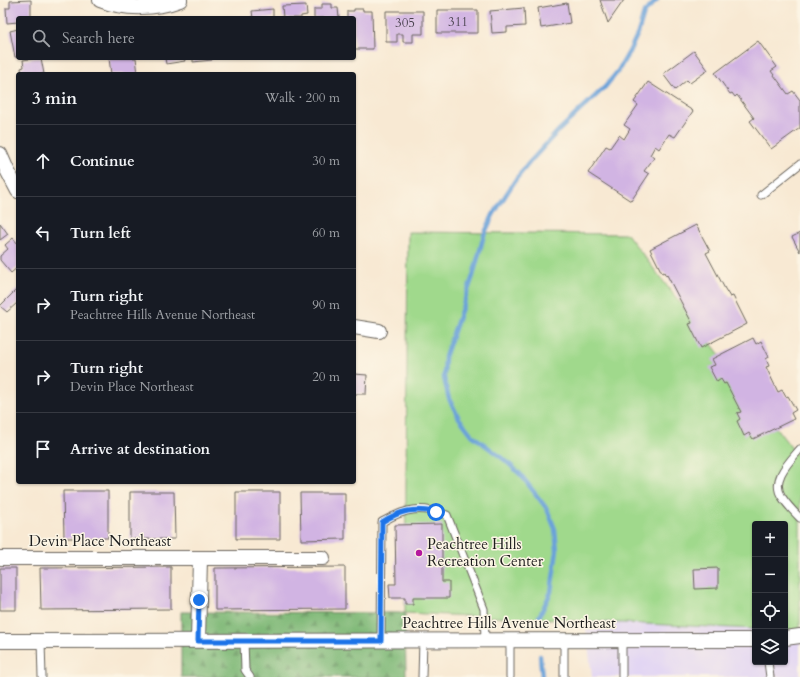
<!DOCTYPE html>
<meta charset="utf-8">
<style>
body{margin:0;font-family:Cardo,serif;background:#20242c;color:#f1f3f6}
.controls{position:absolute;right:12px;bottom:12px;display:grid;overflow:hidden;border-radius:4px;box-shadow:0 1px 3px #0004}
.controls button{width:36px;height:36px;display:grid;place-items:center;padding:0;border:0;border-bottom:1px solid #363941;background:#171b24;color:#f1f3f6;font:20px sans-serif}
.stop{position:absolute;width:12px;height:12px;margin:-9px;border:3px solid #1a73e8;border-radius:50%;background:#fff}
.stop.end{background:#1a73e8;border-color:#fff;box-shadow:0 1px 4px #0008}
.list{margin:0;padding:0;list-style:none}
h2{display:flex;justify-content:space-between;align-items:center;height:52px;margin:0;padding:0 16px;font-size:17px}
h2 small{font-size:13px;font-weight:400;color:#9ea1a6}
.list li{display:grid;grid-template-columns:26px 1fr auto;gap:12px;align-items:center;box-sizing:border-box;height:72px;padding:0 16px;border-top:1px solid #363941}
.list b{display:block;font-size:15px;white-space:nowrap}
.list p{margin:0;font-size:13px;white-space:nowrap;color:#9ea1a6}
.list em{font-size:13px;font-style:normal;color:#9ea1a6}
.icon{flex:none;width:22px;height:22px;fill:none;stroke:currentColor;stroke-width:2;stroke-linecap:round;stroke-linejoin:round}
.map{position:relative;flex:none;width:800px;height:677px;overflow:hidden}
.search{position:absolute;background:#171b24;box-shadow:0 1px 3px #0004;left:16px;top:16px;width:340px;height:44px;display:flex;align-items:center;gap:10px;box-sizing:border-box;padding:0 14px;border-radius:4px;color:#9ea1a6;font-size:15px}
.panel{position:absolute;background:#171b24;box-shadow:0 1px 3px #0004;left:16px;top:72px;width:340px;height:412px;border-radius:4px}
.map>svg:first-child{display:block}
</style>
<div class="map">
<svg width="800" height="677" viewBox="0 0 800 677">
<defs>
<pattern id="forest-firs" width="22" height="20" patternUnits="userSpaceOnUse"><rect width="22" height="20" fill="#80b978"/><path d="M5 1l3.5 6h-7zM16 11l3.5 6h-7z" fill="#6e9e67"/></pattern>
</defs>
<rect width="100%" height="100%" fill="#fcf5e5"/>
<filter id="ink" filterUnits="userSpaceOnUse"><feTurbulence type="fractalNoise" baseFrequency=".025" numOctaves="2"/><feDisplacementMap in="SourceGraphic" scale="8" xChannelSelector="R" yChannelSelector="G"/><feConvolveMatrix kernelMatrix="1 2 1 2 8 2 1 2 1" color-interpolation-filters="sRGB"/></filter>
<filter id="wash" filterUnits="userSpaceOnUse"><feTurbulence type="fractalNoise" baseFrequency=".012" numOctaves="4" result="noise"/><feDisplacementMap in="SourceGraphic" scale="16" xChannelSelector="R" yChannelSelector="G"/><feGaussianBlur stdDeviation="0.9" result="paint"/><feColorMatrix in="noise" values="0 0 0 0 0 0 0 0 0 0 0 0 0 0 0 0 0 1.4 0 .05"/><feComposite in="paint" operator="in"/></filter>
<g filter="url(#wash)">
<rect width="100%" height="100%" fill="#f8e9d3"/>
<path fill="#e1d4f4" d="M585 621 755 629V662H785V630L800 631V677H592Z"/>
<path fill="url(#forest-firs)" stroke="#4e6a4a" d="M181 612 405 613 406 677H181Z"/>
<path fill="#a0d98c" stroke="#5e7a54" d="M408 232 627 234 800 459V631L785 630V524H755V629L405 613Z"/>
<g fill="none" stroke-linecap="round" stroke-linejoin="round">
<path stroke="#6ba2d9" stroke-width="4.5" d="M539 617 551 592 557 550 555 529 547 509 521 475 506 461 472 435 459 418 449 399 444 378 445 357 473 276 484 235 493 215 516 179 529 163 558 131 605 87 618 71 629 52 638 33 644 13 657 0
M540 656 542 677"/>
</g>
<g id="blocks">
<path fill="#d1b4e3" d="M31 0V18H18V22L7 23 6 8H10V1Z
M600 0H624L608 23Z
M567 3 570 23 541 28 538 8Z
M322 4H332V8H338L339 18H314V9H322Z
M306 5 307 15 301 16V18H283L282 6Z
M524 8 525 26 507 27V32L492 33 490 11Z
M273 9V18H253L252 11Z
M354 9H363V11H372L373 49H354V18H347V11H354Z
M437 10H478V33H437Z
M386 11H423V34H413V42H403V34H397V42H386Z
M18 29V57H15L10 31Z
M758 41 777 67 771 71 788 94 793 91 800 100V128L771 149 750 121 754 118 737 95 735 97 732 93 730 94 715 73Z
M694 51 708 70 690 83 687 80 675 90 663 74Z
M36 58H41L44 74H22L21 68 24 67 23 60Z
M109 58H136L138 74H111Z
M165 58H184L185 61 166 64Z
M193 58H211L212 60 193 62Z
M648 82 693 111 675 137 669 134 659 149 655 146 650 155 654 158 644 171 649 174 631 201 588 173 606 146 610 148 619 135 624 139 630 129 624 125 638 105 634 102Z
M0 223 8 234 0 240Z
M696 225 710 251 706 253 725 289 730 297 733 296 747 324 701 348 689 324 692 323 667 275 666 276 664 272 662 273 650 249Z
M800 233V252L792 237Z
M13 238 18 244V267L11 273 0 260V256L8 249 5 245Z
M18 288V304L17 303 7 312 0 306Z
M753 338 756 344 761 341 769 357 766 359 769 366 766 367 778 392 782 390 786 397 788 396 796 410 791 413 794 419 753 439 749 433 744 436 737 421 740 419 737 413 741 412 726 383 724 384 721 379 717 382 709 367 715 365 712 359Z
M354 374 367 375 366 394H354Z
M63 491H108V538H64Z
M130 492H174L175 539H130Z
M236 492H280V539H236Z
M300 493H345V539L301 540Z
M442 524V582H449V598H413V604H405V598H390L389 584H396L395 525Z
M171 567V609L41 610 40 568Z
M345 567V609L215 610V568Z
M0 568H16V610H0Z
M718 568V588L695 589 694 569Z"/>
</g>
</g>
<g filter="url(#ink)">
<use href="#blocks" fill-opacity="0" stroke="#69645c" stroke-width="1"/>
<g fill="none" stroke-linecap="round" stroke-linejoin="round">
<g stroke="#69645c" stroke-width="9">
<path id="lane" d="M761 195 800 164
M800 449C790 461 770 480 782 497 787 505 794 512 800 518
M41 641 42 677
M244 641 245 670 250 677
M381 641 382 522C406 508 421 506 447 515L484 609 485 640
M768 662 770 677
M422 677 423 640
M510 677V640
M564 677V640
M622 677V640"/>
</g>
<g stroke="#69645c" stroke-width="16">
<path id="street" d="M100 0C125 10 156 9 180 0
M0 154 7 170 18 191
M354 327 379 331
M0 558H323
M785 638 800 636
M0 641 755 640
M198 641 200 558"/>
</g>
<use href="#lane" stroke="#fff" stroke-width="7"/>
<use href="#street" stroke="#fff" stroke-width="14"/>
</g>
</g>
<g fill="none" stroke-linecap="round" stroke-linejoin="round" filter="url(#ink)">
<path stroke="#1a73e8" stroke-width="5" d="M199 600 198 641H381L382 522C401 510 414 508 436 512"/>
</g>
<circle fill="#b5179e" stroke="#fcf5e5" stroke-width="1.5" cx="419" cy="553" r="4"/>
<g text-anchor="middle" stroke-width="3" stroke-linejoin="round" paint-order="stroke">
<g font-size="13" fill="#49424e">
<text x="458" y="26">311</text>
<text x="405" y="27">305</text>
</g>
<g font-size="15" fill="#1c1c1c" stroke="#fcf5e5">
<text x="100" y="546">Devin Place Northeast</text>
<text x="509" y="628">Peachtree Hills Avenue Northeast</text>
</g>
<g font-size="15" fill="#1c1c1c" stroke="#fcf5e5" text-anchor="start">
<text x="427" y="549">Peachtree Hills<tspan x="427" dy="17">Recreation Center</tspan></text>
</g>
</g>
</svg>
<div class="controls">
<button>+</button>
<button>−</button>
<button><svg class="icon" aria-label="locate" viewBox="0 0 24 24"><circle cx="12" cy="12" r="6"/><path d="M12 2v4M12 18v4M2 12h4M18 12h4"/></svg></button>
<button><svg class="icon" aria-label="layers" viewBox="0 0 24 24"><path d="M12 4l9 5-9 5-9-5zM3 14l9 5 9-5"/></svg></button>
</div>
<div class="stop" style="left:436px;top:512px"></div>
<div class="stop end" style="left:199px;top:600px"></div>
<div class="search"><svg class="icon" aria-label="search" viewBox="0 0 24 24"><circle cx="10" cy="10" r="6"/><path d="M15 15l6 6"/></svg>Search here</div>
<section class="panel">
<h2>3 min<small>Walk · 200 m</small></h2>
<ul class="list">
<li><svg class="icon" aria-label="ahead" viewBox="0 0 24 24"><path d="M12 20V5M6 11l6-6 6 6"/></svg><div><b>Continue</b></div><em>30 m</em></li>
<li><svg class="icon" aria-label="left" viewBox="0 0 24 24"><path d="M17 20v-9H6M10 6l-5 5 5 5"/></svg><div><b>Turn left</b></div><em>60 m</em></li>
<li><svg class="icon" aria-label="right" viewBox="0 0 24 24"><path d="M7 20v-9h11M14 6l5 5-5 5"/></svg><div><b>Turn right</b><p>Peachtree Hills Avenue Northeast</p></div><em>90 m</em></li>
<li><svg class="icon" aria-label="right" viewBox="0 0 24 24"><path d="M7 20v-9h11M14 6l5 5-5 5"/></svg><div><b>Turn right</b><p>Devin Place Northeast</p></div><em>20 m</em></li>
<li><svg class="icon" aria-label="arrive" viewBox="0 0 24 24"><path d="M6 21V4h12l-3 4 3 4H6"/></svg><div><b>Arrive at destination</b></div></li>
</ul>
</section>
</div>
